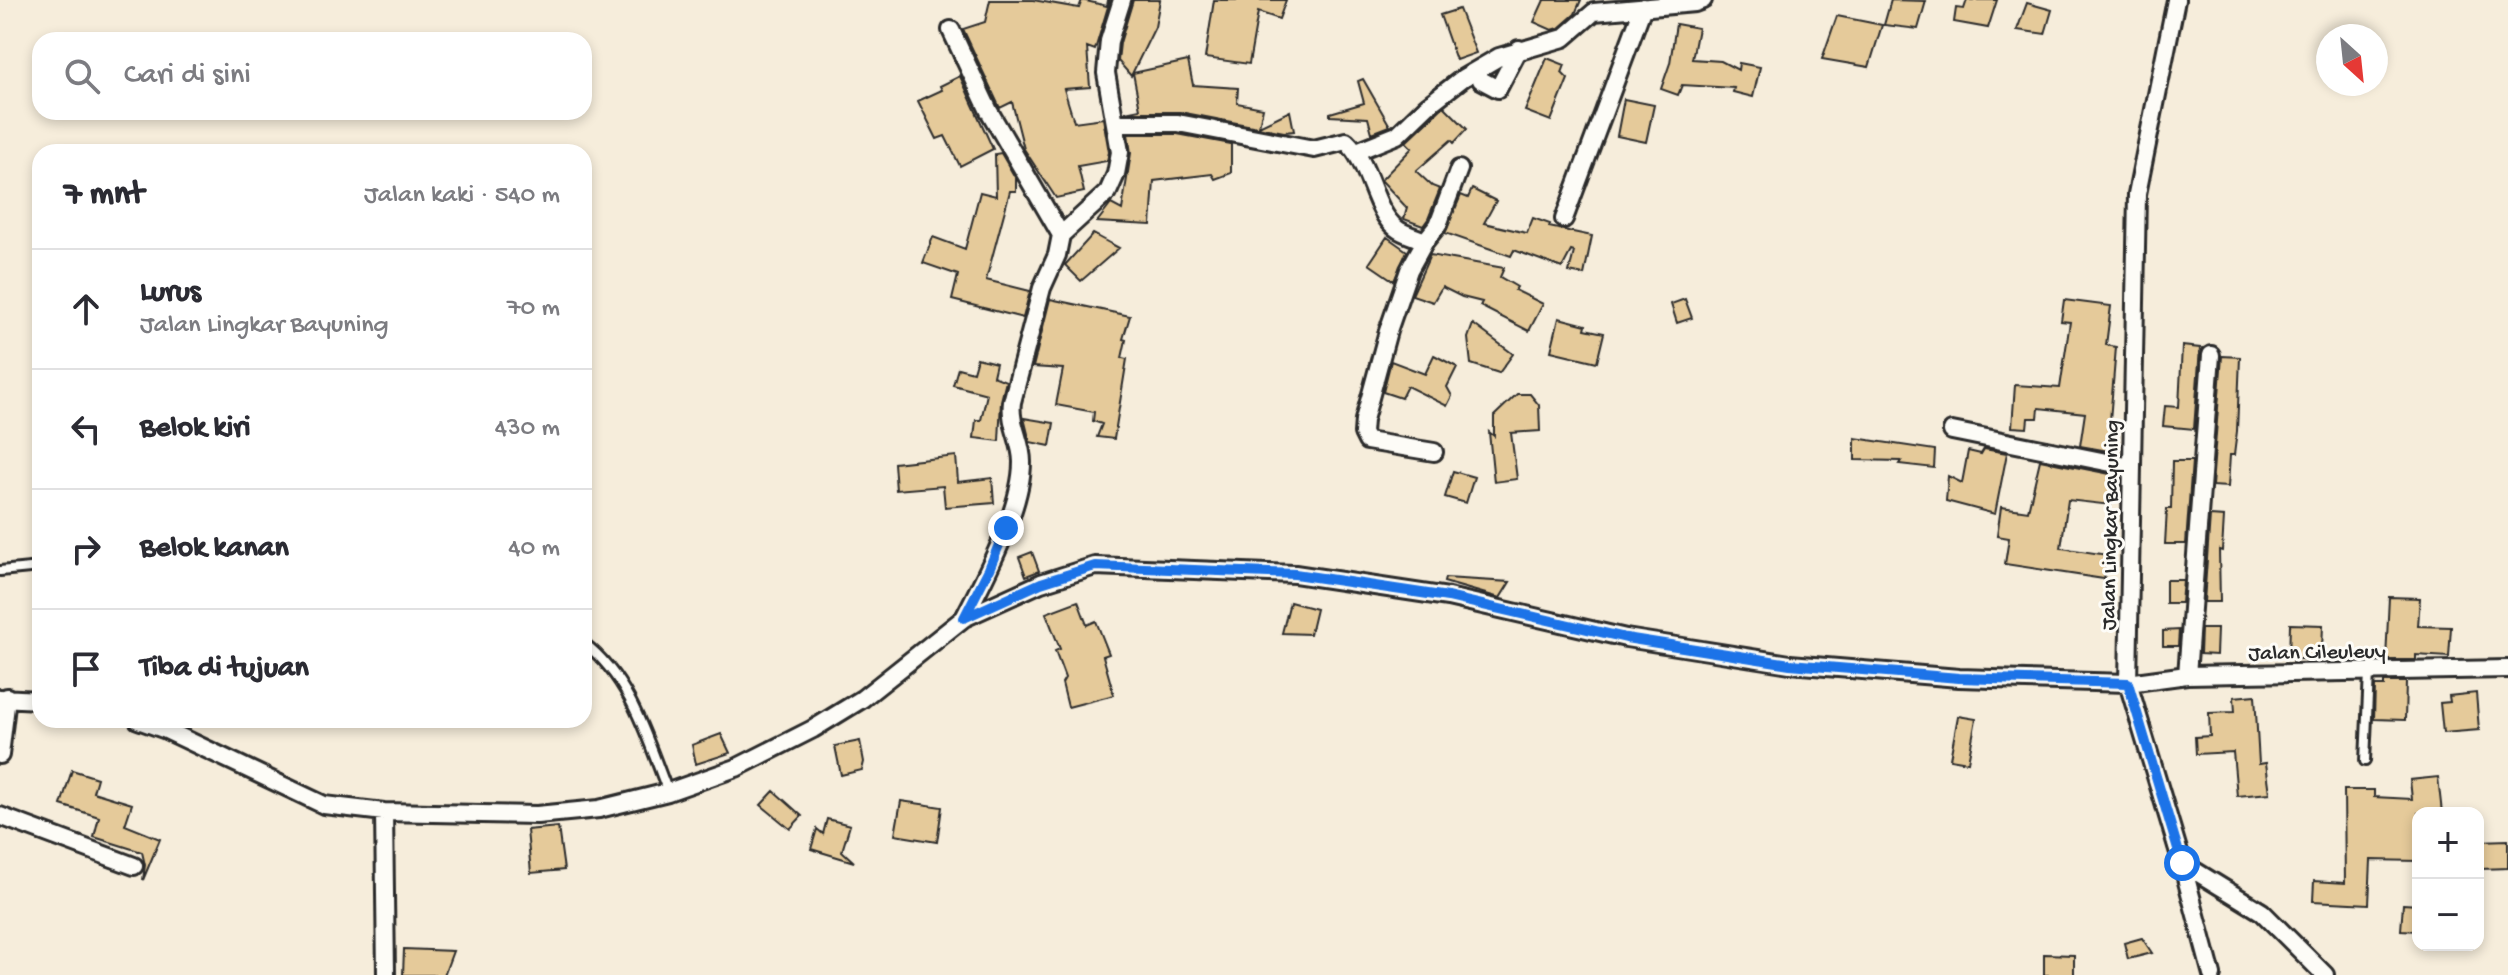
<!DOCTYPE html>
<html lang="id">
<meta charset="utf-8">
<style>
body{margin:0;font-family:"Gochi Hand",sans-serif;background:#f2f2f3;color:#2b2b33}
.controls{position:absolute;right:24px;bottom:24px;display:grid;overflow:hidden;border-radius:16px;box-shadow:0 4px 12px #0003}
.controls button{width:72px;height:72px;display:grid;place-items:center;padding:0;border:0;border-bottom:2px solid #e1e1e2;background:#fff;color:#2b2b33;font:40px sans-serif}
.compass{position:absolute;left:2316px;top:24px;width:72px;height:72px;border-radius:50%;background:#fff;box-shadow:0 4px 12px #0003;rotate:153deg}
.stop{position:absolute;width:24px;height:24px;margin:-18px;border:6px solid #1a73e8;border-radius:50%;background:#fff}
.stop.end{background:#1a73e8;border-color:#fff;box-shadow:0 2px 8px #0008}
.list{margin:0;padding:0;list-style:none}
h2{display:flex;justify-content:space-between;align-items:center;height:104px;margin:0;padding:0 32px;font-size:34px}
h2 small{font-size:26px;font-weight:400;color:#7c7c81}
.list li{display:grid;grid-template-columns:52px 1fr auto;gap:24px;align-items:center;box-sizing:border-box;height:120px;padding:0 32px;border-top:2px solid #e1e1e2}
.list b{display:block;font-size:30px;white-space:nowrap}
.list p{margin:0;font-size:26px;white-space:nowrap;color:#7c7c81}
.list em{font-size:26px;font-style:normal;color:#7c7c81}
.icon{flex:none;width:44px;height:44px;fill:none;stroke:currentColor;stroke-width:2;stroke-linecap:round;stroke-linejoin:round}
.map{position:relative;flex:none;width:2508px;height:975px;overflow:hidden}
.search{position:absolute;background:#fff;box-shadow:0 4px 12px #0003;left:32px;top:32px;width:560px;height:88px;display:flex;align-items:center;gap:20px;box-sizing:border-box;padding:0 28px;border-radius:24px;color:#7c7c81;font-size:30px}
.panel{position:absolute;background:#fff;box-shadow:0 4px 12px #0003;left:32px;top:144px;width:560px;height:584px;border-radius:24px}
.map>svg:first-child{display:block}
</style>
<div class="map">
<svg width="2508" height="975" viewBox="0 0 2508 975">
<rect width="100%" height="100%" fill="#f6eddb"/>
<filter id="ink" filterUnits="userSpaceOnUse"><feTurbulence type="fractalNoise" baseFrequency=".0125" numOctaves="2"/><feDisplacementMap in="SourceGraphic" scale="16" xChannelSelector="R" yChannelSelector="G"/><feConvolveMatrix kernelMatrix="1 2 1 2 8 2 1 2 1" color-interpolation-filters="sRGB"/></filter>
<g filter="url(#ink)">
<path fill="#e5ca9a" stroke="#2b2b2b" stroke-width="2" d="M990 0H1033L1079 8 1082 0 1107 6 1108 0H1110L1095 50 1087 47 1090 87 1064 89 1074 122 1103 118 1109 152 1107 161 1078 166 1084 192 1056 198 1024 149 1012 102 1000 108 999 106 963 29 985 22Z
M1133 0H1160L1155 27 1131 76 1118 61 1120 43Z
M1214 0H1286L1279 19 1258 12 1249 64 1205 58Z
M1544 0H1581L1575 14 1559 28 1552 30 1534 22Z
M1891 0 1926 1 1918 29 1884 25Z
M1967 0H1997L1988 28 1954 22 1956 8 1964 9Z
M2027 3 2052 10 2045 34 2017 30Z
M1459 9 1476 53 1456 60 1440 15Z
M1837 16 1882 25 1869 67 1822 59Z
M1676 24 1698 28 1692 59 1721 61 1738 70 1739 63 1760 67 1753 97 1733 92 1734 88 1682 85 1678 95 1661 89 1670 63Z
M1547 58 1565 65 1562 73 1568 79 1551 121 1525 111Z
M1188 61 1193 85 1238 88 1237 103 1263 108 1259 126 1290 111 1294 131 1284 132 1180 112H1125L1140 109 1133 73Z
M960 76 993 149 960 166 945 136 937 139 918 101 942 90 940 86Z
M1363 79 1390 126 1372 133 1368 118 1330 116V113L1364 103 1358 81Z
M1624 99 1654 105 1646 142 1617 136Z
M1444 106 1467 129 1454 143 1451 140 1416 171 1432 186 1440 189 1428 219 1423 226 1404 219 1407 208 1381 180 1412 148 1406 142Z
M1128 134H1177L1231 144V173L1215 179 1212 174 1154 181 1151 225 1097 222 1111 204 1122 210 1131 153Z
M1001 153 1016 179V191H1010L986 280 1030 291 1023 318 952 300 958 275 923 263 933 237 965 249 980 192 996 196 995 154Z
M1472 189 1496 201 1484 223 1527 233 1533 218 1550 224 1549 227 1592 236 1584 275 1569 272 1574 252 1571 251 1562 268 1514 250 1511 256 1445 233 1461 195 1468 198Z
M1093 234 1119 248 1081 281 1065 265Z
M1387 237 1407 251 1394 281 1369 264Z
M1430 255 1504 268 1500 277 1517 287 1515 290 1543 304 1529 331 1480 306 1482 302 1462 297 1442 287 1433 302 1412 295Z
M1050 299 1130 316 1123 339 1126 340 1122 358 1127 359 1114 439 1097 437 1102 424 1093 421 1094 412 1056 405 1063 369 1033 367Z
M1685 299 1692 318 1677 323 1671 304Z
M2064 300 2111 306 2106 345 2116 347 2109 433 2116 434 2114 452 2080 446 2085 413 2039 408 2038 418H2028L2027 428 2012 427 2015 385 2060 388 2070 322 2061 321Z
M1559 318 1586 325 1585 329 1604 333 1597 362 1551 351Z
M1473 324 1513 354 1499 373 1471 364 1468 338Z
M2182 346 2200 348 2194 429 2163 426 2165 406 2179 407Z
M1434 355 1457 367 1447 387 1452 396 1447 406 1407 386 1401 398 1383 392 1391 361 1425 374Z
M2222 356 2240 357 2237 431 2234 455H2230L2228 487 2212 486Z
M977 358 996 363 993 376 1006 381 1001 401 999 441 974 438 976 420H981L987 394 953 385 958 368 973 372Z
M1517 394H1530L1539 405 1540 431 1511 433 1517 479 1494 482 1489 432 1494 436V416Z
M1024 418 1054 423 1050 446 1030 442Z
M1855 438 1935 450 1934 468 1899 464 1901 461 1855 460Z
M1984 449 2007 453 1995 514 1946 501 1948 476 1962 483 1968 451 1981 454Z
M956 456 958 482 992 478 994 503 945 507 943 486 896 490 894 463Z
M2040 460 2115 475 2111 505 2068 500 2061 548 2108 555 2104 579 2005 564 2009 538 1997 536 2001 507 2028 511Z
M2172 461H2192L2186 544H2165L2167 509H2171Z
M1453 471 1474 477 1466 503 1445 497Z
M2210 516 2224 517 2222 551 2219 550 2220 602H2204Z
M1032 552 1039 571 1026 576 1019 557Z
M1445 578 1510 582 1500 598 1444 582Z
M2166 580H2183L2181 603H2166Z
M2389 597 2420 598 2418 626 2451 627 2449 657 2416 655V660H2386Z
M1078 601 1087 625 1096 621 1109 654 1103 656 1114 695 1068 707 1062 683 1065 678 1055 651 1060 649 1046 613Z
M1290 602 1316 609 1310 634 1282 633Z
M2290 624 2323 625 2322 650H2315V659H2289Z
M2201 629H2217L2216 655 2200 654Z
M2179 630 2178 646H2163V631Z
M2384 682H2406L2405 720 2374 719 2375 686H2384Z
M2476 693 2479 730 2443 733 2440 703 2450 702 2449 696Z
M2255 695 2259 764 2266 763 2270 793 2237 796 2233 752 2196 754 2195 737 2210 736 2209 713 2235 712 2234 697Z
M1958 716 1976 719 1968 762 1950 759Z
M721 734 730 753 696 764 692 745Z
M860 741 864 762 862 770 841 775 835 746Z
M72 770 97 778 93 792 132 804 125 825 160 839 143 880 145 865 142 852 94 837 99 817 61 805Z
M2438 777 2442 813H2418V861L2371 860 2369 904 2313 901 2314 881 2345 883 2344 790H2374V797L2412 799 2410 780Z
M774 791 802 816 790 829 761 805Z
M901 801 942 807 937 842 895 835Z
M827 819 850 825 842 851 854 862 811 849 817 829 823 834Z
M558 827 564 870 531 873 527 830Z
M2508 840V868L2480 869 2479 841Z
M2403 904 2418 905V931L2401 930Z
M2142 938 2152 953 2128 959 2124 943Z
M404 949 453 951 444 975H403Z
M2044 954 2074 955V975H2044Z"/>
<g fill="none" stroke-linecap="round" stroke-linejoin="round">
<g stroke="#2b2b2b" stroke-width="14">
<path id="lane" d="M0 571 40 567
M584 643C631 679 647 739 668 792
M2365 761 2369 672"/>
</g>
<g stroke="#2b2b2b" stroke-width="22">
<path id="street" d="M2176 0 2137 194 2128 683 2182 863 2262 912 2325 975
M951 30 989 111 1061 235
M1481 80 1498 89 1519 49
M1115 123H1178L1314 149 1346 141C1371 164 1373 210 1396 228 1403 234 1416 237 1425 241
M1357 151 1397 135 1427 106 1463 78 1499 57 1564 38 1594 12 1695 3 1703 0
M1564 219 1643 7
M1952 431 2131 467
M1434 452 1367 441 1363 433 1364 420 1388 331 1409 270 1425 241 1438 225 1459 169
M964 618C985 577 1022 508 1022 462 1022 441 1009 424 1012 402L1042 288 1057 255 1061 235 1108 192 1116 174 1120 152 1106 73 1109 41 1122 0
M2187 675 2211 355
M0 698 40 700
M138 720 166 730 324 805 384 812 537 815 599 809 668 792 736 768 813 729 862 699 964 618 1041 583 1095 566 1295 574 1448 597 1626 638 1790 664 1959 678 2128 683 2187 675 2508 669
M0 755 7 697
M384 812 386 975
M0 816 134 866
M2182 863 2212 975"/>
</g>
<use href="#lane" stroke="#fdfcf7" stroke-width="8"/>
<use href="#street" stroke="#fdfcf7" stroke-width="16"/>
</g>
</g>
<g fill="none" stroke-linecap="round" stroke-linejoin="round" filter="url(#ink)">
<path stroke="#1a73e8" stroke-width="10" d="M1006 528 989 569 964 618 1041 583 1095 566 1295 574 1448 597 1626 638 1790 664 1959 678 2128 683 2182 863"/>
</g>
<g text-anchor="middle" stroke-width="6" stroke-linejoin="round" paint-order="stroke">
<g font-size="22" fill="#2b2b2b" stroke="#fdfcf7">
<text transform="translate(2108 525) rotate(-89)" y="8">Jalan Lingkar Bayuning</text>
<text transform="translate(2317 650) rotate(-1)" y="8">Jalan Cileuleuy</text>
</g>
</g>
</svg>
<div class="controls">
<button>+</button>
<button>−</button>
</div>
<svg class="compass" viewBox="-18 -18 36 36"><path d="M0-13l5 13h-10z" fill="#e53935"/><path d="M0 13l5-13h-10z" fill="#7c7c81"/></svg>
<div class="stop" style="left:2182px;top:863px"></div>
<div class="stop end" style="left:1006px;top:528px"></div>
<div class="search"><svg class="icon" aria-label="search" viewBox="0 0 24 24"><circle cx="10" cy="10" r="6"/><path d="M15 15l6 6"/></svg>Cari di sini</div>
<section class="panel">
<h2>7 mnt<small>Jalan kaki · 540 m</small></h2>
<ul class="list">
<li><svg class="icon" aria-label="ahead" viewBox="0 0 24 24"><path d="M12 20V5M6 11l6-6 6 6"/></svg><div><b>Lurus</b><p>Jalan Lingkar Bayuning</p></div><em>70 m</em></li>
<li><svg class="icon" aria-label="left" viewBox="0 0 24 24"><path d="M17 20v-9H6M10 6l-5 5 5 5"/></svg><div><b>Belok kiri</b></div><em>430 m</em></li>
<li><svg class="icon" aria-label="right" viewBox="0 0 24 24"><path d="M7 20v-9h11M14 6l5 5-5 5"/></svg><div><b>Belok kanan</b></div><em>40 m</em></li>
<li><svg class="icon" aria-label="arrive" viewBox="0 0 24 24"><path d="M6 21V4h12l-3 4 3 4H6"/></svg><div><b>Tiba di tujuan</b></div></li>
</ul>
</section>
</div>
